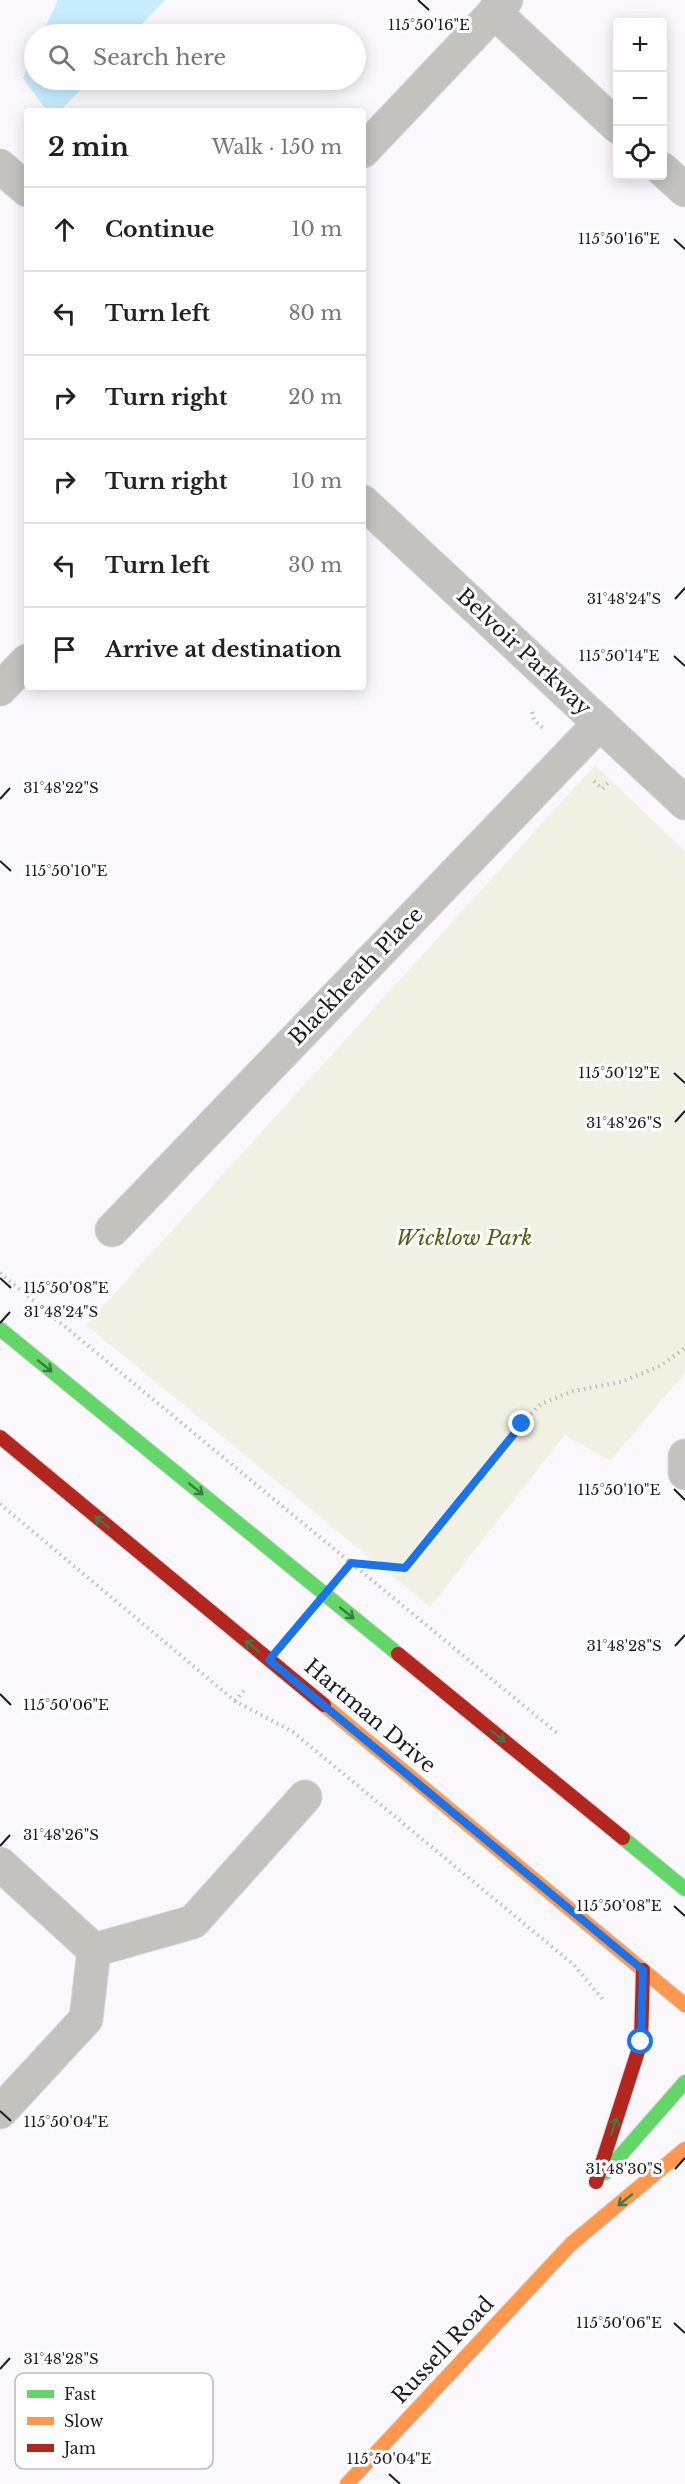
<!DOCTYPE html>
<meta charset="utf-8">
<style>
body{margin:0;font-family:"Libre Baskerville",serif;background:#f2f2f2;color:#222}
.controls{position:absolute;right:18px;top:18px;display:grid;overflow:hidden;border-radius:6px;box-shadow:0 3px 15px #0003}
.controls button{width:54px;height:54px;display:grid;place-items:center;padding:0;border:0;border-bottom:2px solid #e0e0e0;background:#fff;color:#222;font:30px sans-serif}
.stop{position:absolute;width:18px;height:18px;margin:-14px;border:4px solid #1a73e8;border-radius:50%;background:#fff}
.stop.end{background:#1a73e8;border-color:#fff;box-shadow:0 2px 6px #0008}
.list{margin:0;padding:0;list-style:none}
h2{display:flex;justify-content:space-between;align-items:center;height:78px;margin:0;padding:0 24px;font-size:26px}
h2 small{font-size:20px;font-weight:400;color:#767676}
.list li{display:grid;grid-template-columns:39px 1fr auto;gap:18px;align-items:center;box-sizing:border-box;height:84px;padding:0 24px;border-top:2px solid #e0e0e0}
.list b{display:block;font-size:22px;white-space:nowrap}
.list em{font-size:20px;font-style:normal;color:#767676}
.icon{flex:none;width:33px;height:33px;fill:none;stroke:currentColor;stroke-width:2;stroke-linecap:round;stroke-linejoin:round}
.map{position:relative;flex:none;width:685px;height:2484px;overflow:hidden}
.search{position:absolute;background:#fff;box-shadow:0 3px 15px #0003;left:24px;top:24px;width:342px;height:66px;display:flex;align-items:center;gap:15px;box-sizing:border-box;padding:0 21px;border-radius:33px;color:#767676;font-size:22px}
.panel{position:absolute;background:#fff;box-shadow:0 3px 15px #0003;left:24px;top:108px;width:342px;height:582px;border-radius:6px}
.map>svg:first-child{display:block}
</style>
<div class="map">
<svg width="685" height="2484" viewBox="0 0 685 2484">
<rect width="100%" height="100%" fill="#faf8fd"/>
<path fill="#f0f0e3" d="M595 765 685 851V1373L610 1461 565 1435 430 1607 86 1325Z"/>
<path fill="#c8edfe" d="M58 0H165L132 34H42Z
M34 51V80H90L60 111H47L23 78Z"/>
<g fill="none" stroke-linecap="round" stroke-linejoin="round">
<g stroke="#d6d5da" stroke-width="35">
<path id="street" d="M494 12 618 127
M363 151 506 0
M0 166 27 190
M662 169 685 190
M363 502 685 803
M0 689 27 661
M112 1230 600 723
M685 1456V1473
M0 1864 94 1950 86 2019 0 2112
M94 1950 193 1922 305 1797"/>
</g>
<g stroke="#d6d5da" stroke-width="16">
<path id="fast" d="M0 1329 398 1654
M623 1838 685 1889
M605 2173 685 2082"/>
</g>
<g stroke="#d6d5da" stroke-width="16">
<path id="slow" d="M324 1705 685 2005
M347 2484 571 2244 685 2149"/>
</g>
<g stroke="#d6d5da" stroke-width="16">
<path id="jam" d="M0 1437 324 1705
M398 1654 623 1838
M596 2182 641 2042 643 1970"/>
</g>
<path stroke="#bebcbc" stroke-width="4" stroke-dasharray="1.5 4.5" stroke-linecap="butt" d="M532 712 534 720 545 730
M594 781 602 789 610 781
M0 1273 557 1733
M0 1504 235 1701 293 1732 574 1965 604 2001
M352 1563 405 1568 522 1423 541 1404 573 1391 621 1382 660 1366 685 1348
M292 1634 303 1621
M235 1701 246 1688"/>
<use href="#street" stroke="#c4c2bf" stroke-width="33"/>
<use href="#fast" stroke="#63d668" stroke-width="14"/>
<use href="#slow" stroke="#ff974d" stroke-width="14"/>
<use href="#jam" stroke="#b3261e" stroke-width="14"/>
</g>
<defs><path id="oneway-shaft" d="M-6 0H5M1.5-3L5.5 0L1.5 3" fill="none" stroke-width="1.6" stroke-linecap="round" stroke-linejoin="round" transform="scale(1.5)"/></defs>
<g stroke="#407846">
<use href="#oneway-shaft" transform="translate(45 1366) rotate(39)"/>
<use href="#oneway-shaft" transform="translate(196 1489) rotate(39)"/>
<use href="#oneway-shaft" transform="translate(102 1522) rotate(-140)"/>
<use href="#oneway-shaft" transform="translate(347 1613) rotate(39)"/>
<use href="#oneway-shaft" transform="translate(252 1646) rotate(-140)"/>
<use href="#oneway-shaft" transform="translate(498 1736) rotate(39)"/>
<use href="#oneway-shaft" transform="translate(614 2126) rotate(-72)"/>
<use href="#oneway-shaft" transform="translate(625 2200) rotate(141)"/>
</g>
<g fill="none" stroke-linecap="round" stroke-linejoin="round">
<path stroke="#1a73e8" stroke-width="8" d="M522 1424 405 1568 351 1563 269 1660 643 1970 641 2042"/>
</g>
<path fill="none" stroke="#1c1a25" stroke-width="2" d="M418 0 429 10M674 239 685 249M675 599 685 588M674 656 685 666M0 799 10 788M0 861 11 871M674 1073 685 1083M675 1122 685 1111M0 1278 11 1288M0 1323 10 1312M674 1489 685 1500M675 1646 685 1635M0 1694 11 1705M0 1846 10 1835M674 1906 685 1916M0 2111 11 2121M675 2169 685 2158M674 2323 685 2333M0 2369 10 2358M389 2474 400 2484"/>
<g text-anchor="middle" stroke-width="6" stroke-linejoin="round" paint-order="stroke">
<g font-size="21" fill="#1c1a25" stroke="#fff">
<text transform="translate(524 652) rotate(43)" y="7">Belvoir Parkway</text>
<text transform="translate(356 976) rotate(-46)" y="7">Blackheath Place</text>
<text transform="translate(370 1716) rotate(40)" y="7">Hartman Drive</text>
<text transform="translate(443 2350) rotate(-47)" y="7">Russell Road</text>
</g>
<g font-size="21" font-style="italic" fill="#585a10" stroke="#fff">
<text x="464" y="1245">Wicklow Park</text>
</g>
</g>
<rect x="15" y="2373" width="198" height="96" rx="9" fill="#fff" stroke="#bbbabe" stroke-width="1.5"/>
<rect x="27" y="2390" width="27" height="8" fill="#63d668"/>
<rect x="27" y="2417" width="27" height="8" fill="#ff974d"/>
<rect x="27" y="2444" width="27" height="8" fill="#b3261e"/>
<g font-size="16" fill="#1c1a25">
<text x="64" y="2400">Fast</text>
<text x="64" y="2427">Slow</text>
<text x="64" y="2454">Jam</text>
</g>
<g font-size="15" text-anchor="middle" fill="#1c1a25" stroke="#fff" stroke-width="6" stroke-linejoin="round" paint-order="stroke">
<text x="429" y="30">115°50'16"E</text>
<text x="619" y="244">115°50'16"E</text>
<text x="624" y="604">31°48'24"S</text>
<text x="619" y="661">115°50'14"E</text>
<text x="61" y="793">31°48'22"S</text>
<text x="66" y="876">115°50'10"E</text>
<text x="619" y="1078">115°50'12"E</text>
<text x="624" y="1128">31°48'26"S</text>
<text x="66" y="1293">115°50'08"E</text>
<text x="61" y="1317">31°48'24"S</text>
<text x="619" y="1495">115°50'10"E</text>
<text x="624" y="1651">31°48'28"S</text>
<text x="66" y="1710">115°50'06"E</text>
<text x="61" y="1840">31°48'26"S</text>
<text x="619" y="1911">115°50'08"E</text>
<text x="66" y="2127">115°50'04"E</text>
<text x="624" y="2174">31°48'30"S</text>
<text x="619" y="2328">115°50'06"E</text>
<text x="61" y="2364">31°48'28"S</text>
<text x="389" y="2464">115°50'04"E</text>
</g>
</svg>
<div class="controls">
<button>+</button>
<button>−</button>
<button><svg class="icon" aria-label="locate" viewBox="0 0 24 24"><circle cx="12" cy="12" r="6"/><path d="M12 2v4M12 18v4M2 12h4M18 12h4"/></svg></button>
</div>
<div class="stop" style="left:641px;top:2042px"></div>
<div class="stop end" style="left:522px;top:1424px"></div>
<div class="search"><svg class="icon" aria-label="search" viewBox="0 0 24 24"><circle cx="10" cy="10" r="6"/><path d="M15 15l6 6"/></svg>Search here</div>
<section class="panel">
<h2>2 min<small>Walk · 150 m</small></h2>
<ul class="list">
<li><svg class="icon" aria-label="ahead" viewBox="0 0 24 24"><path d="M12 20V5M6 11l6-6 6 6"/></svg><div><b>Continue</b></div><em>10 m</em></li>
<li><svg class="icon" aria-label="left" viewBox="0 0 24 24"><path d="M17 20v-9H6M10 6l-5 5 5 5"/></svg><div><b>Turn left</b></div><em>80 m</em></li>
<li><svg class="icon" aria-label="right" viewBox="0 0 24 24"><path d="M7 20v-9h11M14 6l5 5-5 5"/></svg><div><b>Turn right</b></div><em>20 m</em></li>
<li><svg class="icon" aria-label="right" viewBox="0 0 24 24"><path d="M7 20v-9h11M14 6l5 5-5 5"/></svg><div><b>Turn right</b></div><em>10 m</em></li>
<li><svg class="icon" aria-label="left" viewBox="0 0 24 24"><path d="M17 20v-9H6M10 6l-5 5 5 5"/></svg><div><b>Turn left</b></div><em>30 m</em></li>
<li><svg class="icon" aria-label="arrive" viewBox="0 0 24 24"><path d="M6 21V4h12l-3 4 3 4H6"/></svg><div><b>Arrive at destination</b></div></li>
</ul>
</section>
</div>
